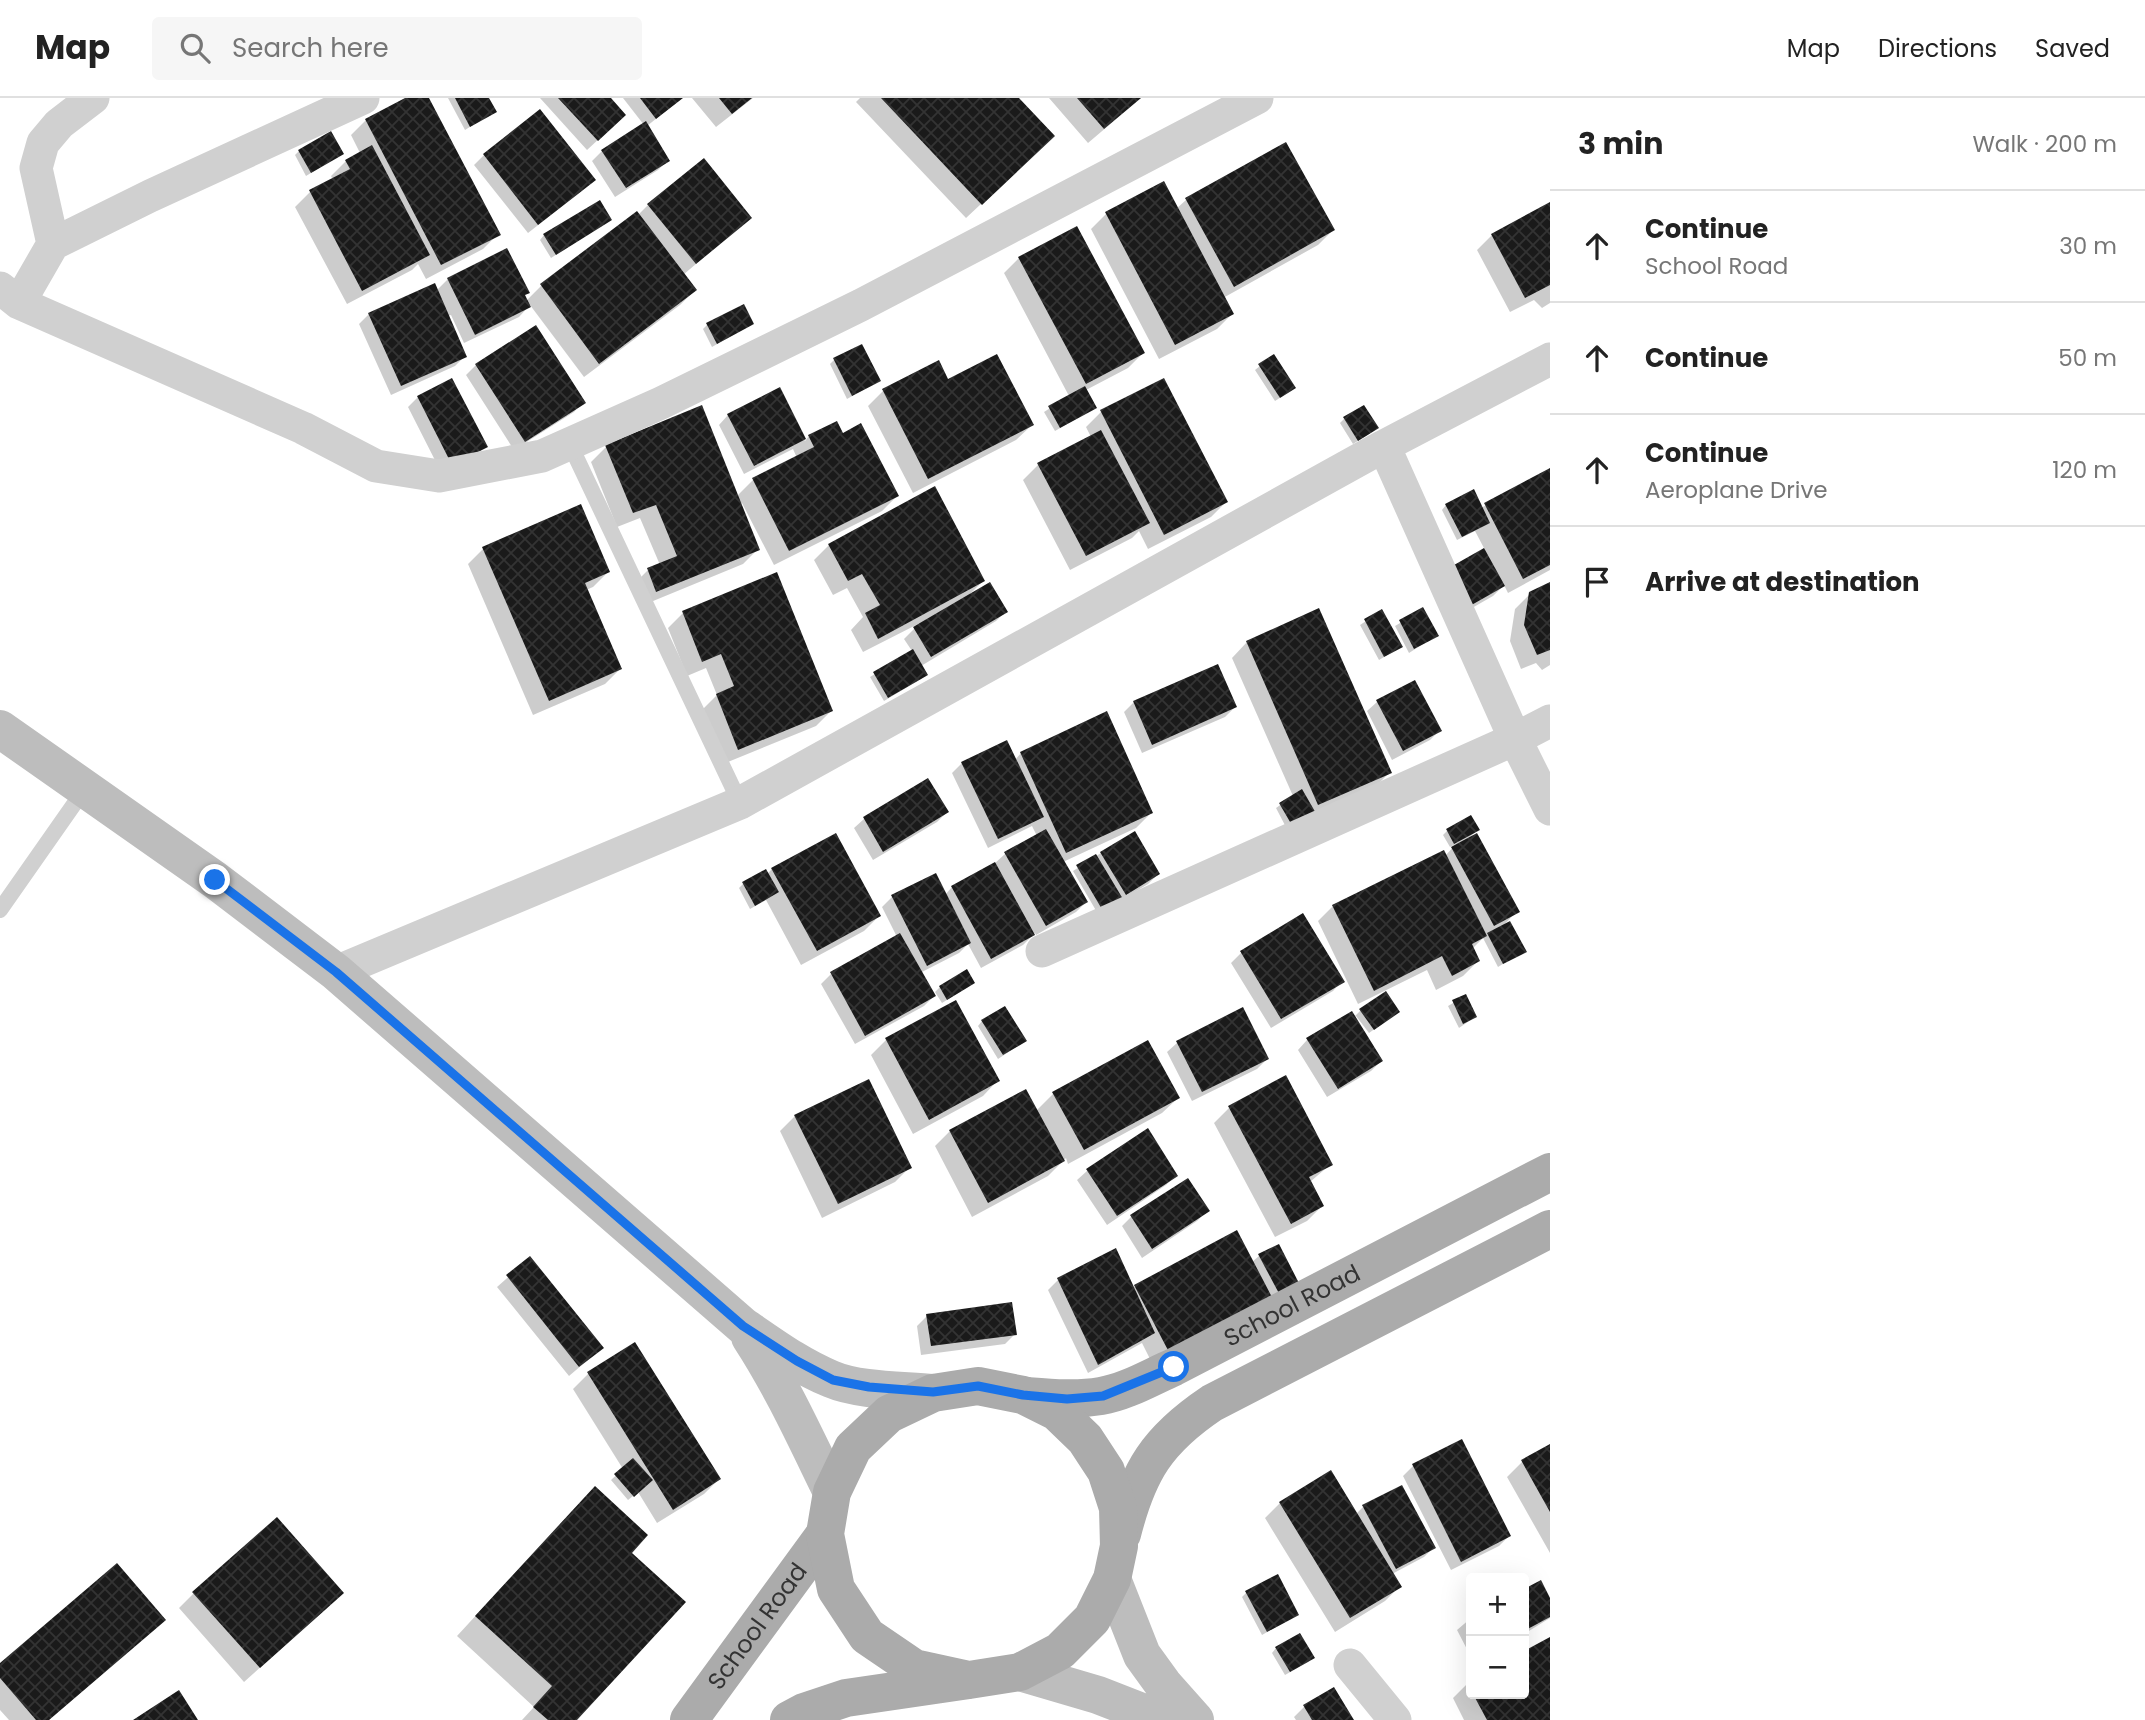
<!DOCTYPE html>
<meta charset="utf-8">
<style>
body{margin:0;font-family:Poppins,sans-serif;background:#f6f6f6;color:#222}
.controls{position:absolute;right:21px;bottom:21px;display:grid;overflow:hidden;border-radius:7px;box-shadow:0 7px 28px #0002}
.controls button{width:63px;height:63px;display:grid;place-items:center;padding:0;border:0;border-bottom:2px solid #e0e0e0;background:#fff;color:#222;font:35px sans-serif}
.stop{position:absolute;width:21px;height:21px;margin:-16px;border:5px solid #1a73e8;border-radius:50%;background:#fff}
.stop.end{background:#1a73e8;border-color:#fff;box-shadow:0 2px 7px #0008}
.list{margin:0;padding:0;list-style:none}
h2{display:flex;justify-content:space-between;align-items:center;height:91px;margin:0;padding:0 28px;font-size:30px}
h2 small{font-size:23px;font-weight:400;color:#767676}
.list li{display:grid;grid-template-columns:46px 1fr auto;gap:21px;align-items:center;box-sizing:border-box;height:112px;padding:0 28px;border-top:2px solid #e0e0e0}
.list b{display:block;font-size:26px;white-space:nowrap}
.list p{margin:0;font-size:23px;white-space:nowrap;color:#767676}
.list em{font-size:23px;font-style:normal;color:#767676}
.icon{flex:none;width:38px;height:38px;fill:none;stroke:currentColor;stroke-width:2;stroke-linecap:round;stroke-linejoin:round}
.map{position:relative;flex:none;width:1550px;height:1622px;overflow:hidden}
header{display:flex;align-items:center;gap:42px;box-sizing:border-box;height:98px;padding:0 35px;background:#fff;border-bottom:2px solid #e0e0e0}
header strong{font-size:33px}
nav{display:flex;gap:38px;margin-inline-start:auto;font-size:24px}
.search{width:490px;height:63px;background:#f6f6f6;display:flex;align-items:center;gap:18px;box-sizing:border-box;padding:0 24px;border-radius:7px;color:#767676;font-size:26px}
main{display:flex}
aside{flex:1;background:#fff}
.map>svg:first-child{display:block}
</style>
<header>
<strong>Map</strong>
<div class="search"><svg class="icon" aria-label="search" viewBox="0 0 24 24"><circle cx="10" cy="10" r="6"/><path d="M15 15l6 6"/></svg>Search here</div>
<nav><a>Map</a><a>Directions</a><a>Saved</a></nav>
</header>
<main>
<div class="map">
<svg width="1550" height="1622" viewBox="0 0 1550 1622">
<defs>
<pattern id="building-cross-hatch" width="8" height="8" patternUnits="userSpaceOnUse" patternTransform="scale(1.75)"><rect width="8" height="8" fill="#1a1a1a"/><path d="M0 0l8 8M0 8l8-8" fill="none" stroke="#333"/></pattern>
</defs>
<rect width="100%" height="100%" fill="#fff"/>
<path fill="#0003" d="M408 0H427L498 136 483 151 426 181 418 166 412 172 347 206 295 109 310 94 333 82 331 78 346 63 360 55 351 37 366 22Z
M448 0H487L494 14 465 32Z
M540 0H608L614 27 587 52Z
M623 0H682L647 28 668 62 658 72 615 99 592 63 602 53 644 27Z
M692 0H753L716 29Z
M860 0H1017L1038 53 966 120 856 4Z
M1049 0H1141L1088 45Z
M1285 46 1333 132 1318 147 1223 200 1232 216 1217 231 1159 261 1091 131 1106 116 1163 85 1176 111 1186 102Z
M299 53 342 56 306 78 295 57Z
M484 57 583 92 528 135 474 67Z
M1550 106V205L1542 210 1534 202 1510 214 1477 152 1492 137Z
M648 107 750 120 683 177 695 192 680 207 584 279 530 207 519 219 464 245 451 217 448 218 465 258 455 268 391 297 359 226 369 216 437 192 448 181 524 198 526 203 541 188 638 117Z
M610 122 551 160 540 142 544 137Z
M1019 160 1143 255 1128 270 1086 292 1095 310 1055 333 1044 314 1069 298 1004 175Z
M752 226 712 249 703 231 707 227Z
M834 262 879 283 847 301 830 266Z
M476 267 583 304 574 314 514 352 466 277Z
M1260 268 1289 294 1275 303 1255 272Z
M947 284 1032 327 1016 342 913 395 868 308 883 293Z
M779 292 805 343 809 338 842 337 897 398 882 413 774 467 742 405 740 406 758 451 743 466 641 508 633 487 648 472 660 467 640 420 617 429 591 364 606 349 737 398 753 382 797 360 793 351 744 376 719 327 728 317Z
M418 299 485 348 475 358 442 376 408 309Z
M1101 314 1226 404 1211 419 1148 451 1139 433 1132 440 1070 472 1023 382 1038 367 1091 339 1086 329Z
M1344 321 1372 334 1353 346 1340 325Z
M1550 372V472L1508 495 1504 487 1493 498 1458 518 1448 473 1485 452 1475 433 1457 442 1442 412 1446 407 1481 410Z
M829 447 983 483 969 497 1005 514 996 523 921 568 926 577 921 581 884 603 870 579 912 553 904 541 920 525 863 554 851 532 863 519 847 490 833 497 814 462Z
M483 451 608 474 593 489 586 492 620 571 605 586 533 617 468 466Z
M1550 486V567L1542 572 1536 565 1521 571 1510 543 1515 511 1530 496Z
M1422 512 1437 537 1409 555 1395 528Z
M1381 513 1401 549 1379 562 1360 527Z
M683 515 831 613 816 628 723 666 701 613 717 597 706 570 687 578 668 530Z
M1247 544 1390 674 1375 689 1288 733 1276 710 1293 698 1232 560Z
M1134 604 1235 609 1225 619 1142 655 1124 614Z
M1377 604 1440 632 1430 642 1392 662 1367 613Z
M1021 655 1151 715 1136 730 1063 764 1086 804 1076 814 1036 837 1035 835 1023 847 981 870 968 846 959 855 920 875 934 898 924 908 855 946 821 886 831 876 897 839 882 809 892 799 945 797 952 789 994 766 1005 756 1037 738 1032 728 988 750 952 675 962 665 1015 662Z
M927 683 947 714 937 724 873 762 854 730 864 721Z
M1478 731 1469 740 1517 813 1502 829 1524 853 1498 869 1483 840 1472 851 1478 863 1463 878 1436 892 1427 872 1358 906 1318 823 1333 808 1443 754 1445 758 1456 746 1450 749 1443 737 1447 733Z
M1101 755 1158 776 1148 786 1098 816 1073 773Z
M772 771 879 818 864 833 801 867 766 802 750 811 739 790 743 786 767 776Z
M1302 817 1342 883 1333 893 1271 930 1231 865 1241 855Z
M940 889H968L942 905 935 894Z
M1465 898 1475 919 1459 930 1448 908Z
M956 904 998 982 983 998 913 1036 871 957 886 942Z
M1360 913 1393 918 1369 935 1356 918 1354 919 1381 963 1371 973 1327 999 1298 952 1307 942 1354 919Z
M982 923 1025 943 998 961 978 928Z
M1177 945 1267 961 1257 971 1192 1003 1167 954Z
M1054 995 1178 1000 1162 1015 1068 1066 1066 1060 1048 1078 972 1119 935 1048 950 1033 1036 1013Z
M1229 1010 1331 1066 1310 1084 1322 1108 1307 1123 1275 1139 1214 1025Z
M795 1018 910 1069 895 1084 822 1120 780 1033Z
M1087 1073 1176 1077 1166 1087 1107 1127 1077 1082Z
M1207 1113 1197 1123 1142 1160 1122 1128 1131 1119Z
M1237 1134 1252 1164 1259 1158 1301 1192 1155 1271 1142 1245 1088 1275 1048 1192 1058 1182 1115 1153 1132 1190Z
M530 1160 602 1250 569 1278 497 1189Z
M927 1218 1015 1236 1005 1246 921 1257 917 1228Z
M635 1247 719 1381 704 1396 657 1425 638 1394 628 1402 611 1382 623 1371 573 1291 588 1276Z
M1461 1344 1509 1438 1499 1448 1451 1472 1403 1378 1413 1368Z
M1550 1348V1455L1507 1379 1522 1364Z
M1280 1405 1356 1416 1363 1409 1433 1450 1424 1459 1392 1476 1400 1488 1385 1503 1335 1534 1265 1420Z
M575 1410 630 1455 575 1622H522L534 1609 457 1538Z
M1540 1484 1550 1504V1520L1524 1536V1493Z
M1246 1495 1297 1517 1262 1537 1242 1499Z
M193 1496 327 1510 244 1584 179 1510Z
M1471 1520V1559L1457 1532Z
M164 1522 49 1622H9L0 1612V1567Z
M1550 1541V1622H1464L1453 1600 1468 1585 1471 1583V1596H1524V1555Z
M1276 1550 1308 1564 1285 1577 1272 1555Z
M1304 1609 1352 1622H1296L1294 1619Z"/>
<path fill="url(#building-cross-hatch)" d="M405 0H429L501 137 441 167 365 21Z
M455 0H489L497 14 470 29Z
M558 0H611L626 17 598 43Z
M640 0H683L656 21Z
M719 0H752L732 16Z
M881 0H1019L1055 38 982 107Z
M1077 0H1141L1104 31Z
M540 11 596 82 538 127 483 56Z
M646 23 670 63 626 90 601 52Z
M331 33 344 56 311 75 298 52Z
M1286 44 1335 132 1234 189 1185 100Z
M372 47 430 157 362 193 309 92 350 71 345 62Z
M704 60 752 120 696 166 647 106Z
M1164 83 1234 216 1175 247 1105 114Z
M600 102 612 122 556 157 543 136Z
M1550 104V187L1525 200 1491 136Z
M637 113 697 192 599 266 540 186Z
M1077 128 1145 255 1086 286 1018 159Z
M507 150 530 195 525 197 531 209 475 237 447 180Z
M435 185 467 259 401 288 368 215Z
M744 206 754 226 717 246 706 225Z
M536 227 586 305 525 344 475 266Z
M862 246 881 283 852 298 833 260Z
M997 256 1034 327 928 381 882 291 939 262 948 281Z
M1274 256 1296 290 1280 300 1258 266Z
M452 280 488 349 452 367 417 298Z
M1164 280 1228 404 1164 437 1100 312Z
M1085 288 1097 310 1060 330 1048 308Z
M780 289 806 341 754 368 727 316Z
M702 307 760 452 656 494 647 470 677 458 656 407 633 415 605 347Z
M1364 307 1379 330 1358 343 1343 319Z
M837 323 843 335 861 325 899 398 789 453 752 380 814 349 808 337Z
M1101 332 1150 425 1086 458 1037 365Z
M1550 370V467L1523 481 1484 405Z
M935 388 985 483 878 541 865 515 880 507 862 476 848 483 828 446Z
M1474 391 1490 425 1462 439 1445 406Z
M581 406 610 474 585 485 622 571 549 603 482 449Z
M1484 450 1505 488 1468 509 1447 471Z
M777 474 833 613 738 652 716 596 734 588 721 556 702 564 682 513Z
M990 484 1008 514 931 559 913 529Z
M1550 484V552L1537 557 1524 527 1529 494Z
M1423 509 1439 538 1414 551 1399 522Z
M1319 510 1392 675 1318 707 1246 543Z
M1382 511 1403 549 1384 559 1364 521Z
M913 551 928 577 888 600 873 574Z
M1218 566 1237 609 1152 647 1133 603Z
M1415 582 1442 633 1403 653 1376 602Z
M1107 613 1153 715 1066 755 1020 654Z
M1007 642 1044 719 998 741 961 664Z
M928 680 949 714 883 754 863 719Z
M1302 691 1317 717 1293 729 1279 705Z
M1471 717 1480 732 1454 746 1446 731Z
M1046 731 1088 804 1046 828 1004 754Z
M1135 733 1160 776 1126 797 1100 754Z
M836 735 881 818 817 853 771 770Z
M1477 735 1520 814 1494 828 1451 749Z
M1444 752 1487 838 1472 846 1480 863 1452 878 1442 858 1374 893 1332 807Z
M1096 756 1123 801 1103 813 1076 767Z
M995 764 1035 837 991 861 951 788Z
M766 771 779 794 755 808 742 784Z
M936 775 971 845 927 868 891 797Z
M1303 815 1345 884 1281 921 1240 853Z
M1510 823 1527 854 1503 866 1487 835Z
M900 835 936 898 865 938 830 874Z
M967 871 975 885 947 902 939 888Z
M1386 893 1400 914 1374 932 1359 911Z
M1466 896 1477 919 1463 926 1452 902Z
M956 902 1000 983 929 1022 885 940Z
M1005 908 1027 943 1003 957 981 922Z
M1243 909 1269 961 1202 994 1176 943Z
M1352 913 1383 963 1338 991 1306 940Z
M1148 942 1180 1000 1084 1052 1052 994Z
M1286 977 1333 1067 1309 1079 1324 1108 1291 1126 1228 1008Z
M869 981 912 1070 838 1106 794 1017Z
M1026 991 1065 1063 988 1105 949 1032Z
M1148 1030 1178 1078 1117 1118 1086 1071Z
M1188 1080 1210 1113 1152 1151 1130 1117Z
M1237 1132 1274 1203 1171 1258 1134 1187Z
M1279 1146 1303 1193 1283 1203 1258 1156Z
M1116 1150 1155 1235 1098 1267 1057 1180Z
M530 1158 604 1250 579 1269 506 1177Z
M1012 1204 1017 1237 931 1248 926 1216Z
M635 1244 721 1381 673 1412 587 1274Z
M1462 1341 1511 1438 1461 1464 1412 1366Z
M1550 1346V1414L1521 1362Z
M633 1360 653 1382 634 1399 614 1376Z
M1331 1372 1402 1489 1350 1520 1279 1404Z
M1402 1387 1436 1450 1396 1471 1362 1407Z
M595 1388 648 1437 632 1455 686 1504 577 1622H548L533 1609 552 1588 475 1518Z
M277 1419 344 1495 260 1570 192 1494Z
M117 1465 166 1522 49 1622H36L0 1580V1565Z
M1278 1476 1299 1517 1267 1534 1245 1493Z
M1541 1482 1550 1500V1519L1524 1533V1491Z
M1300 1535 1315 1560 1290 1574 1275 1549Z
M1550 1539V1622H1487L1473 1596H1524V1553Z
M1334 1589 1354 1622H1312L1303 1607Z
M179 1592 198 1622H133Z"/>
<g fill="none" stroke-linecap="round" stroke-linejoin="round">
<path stroke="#d0d0d0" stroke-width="16" d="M575 357 740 705
M0 812 84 692"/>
<path stroke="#d0d0d0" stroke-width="33" d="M53 146 36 70 43 45 59 26 93 0
M0 190 19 205 303 330 376 368 439 378 542 358 661 305 861 207 1257 0
M19 205 53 146 150 98 363 0
M1384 348 1515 641 1550 711
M1042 853 1515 641 1550 623
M336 874 740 705 1384 348 1550 261
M1350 1567 1395 1622"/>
<path stroke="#bdbdbd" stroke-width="38" d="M0 631 215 782 336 874 743 1228C771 1247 799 1268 831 1281 859 1293 902 1292 933 1295
M750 1239C782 1288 806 1341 832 1394
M1112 1481 1142 1557 1163 1586 1195 1622
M1020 1574 1098 1597 1162 1622"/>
<g stroke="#ababab" stroke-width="38">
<path id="s1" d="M1028 1298C1053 1300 1077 1302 1101 1298 1126 1294 1151 1279 1174 1269L1550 1074"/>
<path d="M1122 1436C1138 1373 1157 1342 1212 1305L1550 1131"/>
<path id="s2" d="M689 1622 825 1436"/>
<path d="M789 1622 804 1614 846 1600 969 1582 1020 1574 1060 1553 1092 1521 1112 1481 1119 1448 1118 1410 1106 1373 1085 1341 1057 1314 1023 1297 978 1288 933 1295 889 1316 853 1350 832 1394 825 1436 836 1491 867 1538 914 1570 969 1582"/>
</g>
</g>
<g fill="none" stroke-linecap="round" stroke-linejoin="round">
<path stroke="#1a73e8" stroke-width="9" d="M215 782 336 874 743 1228 797 1263 833 1282 869 1289 933 1294 978 1288 1023 1297 1067 1301 1103 1298 1174 1269"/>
</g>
<g text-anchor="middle" stroke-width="7" stroke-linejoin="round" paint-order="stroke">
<g font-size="24" fill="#333" stroke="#fff">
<text dy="8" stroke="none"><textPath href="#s1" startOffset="285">School Road</textPath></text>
<text dy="8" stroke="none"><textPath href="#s2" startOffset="116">School Road</textPath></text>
</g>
</g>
</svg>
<div class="controls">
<button>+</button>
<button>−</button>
</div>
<div class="stop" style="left:1174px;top:1269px"></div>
<div class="stop end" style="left:215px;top:782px"></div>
</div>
<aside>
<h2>3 min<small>Walk · 200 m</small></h2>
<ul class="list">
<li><svg class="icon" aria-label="ahead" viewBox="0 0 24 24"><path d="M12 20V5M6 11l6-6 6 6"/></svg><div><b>Continue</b><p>School Road</p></div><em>30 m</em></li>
<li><svg class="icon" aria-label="ahead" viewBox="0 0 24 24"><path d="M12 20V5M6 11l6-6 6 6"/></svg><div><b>Continue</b></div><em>50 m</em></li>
<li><svg class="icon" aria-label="ahead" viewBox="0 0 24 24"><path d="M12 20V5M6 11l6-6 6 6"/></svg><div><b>Continue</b><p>Aeroplane Drive</p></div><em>120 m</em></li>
<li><svg class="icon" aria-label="arrive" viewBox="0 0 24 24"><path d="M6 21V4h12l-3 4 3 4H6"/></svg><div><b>Arrive at destination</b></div></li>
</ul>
</aside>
</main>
